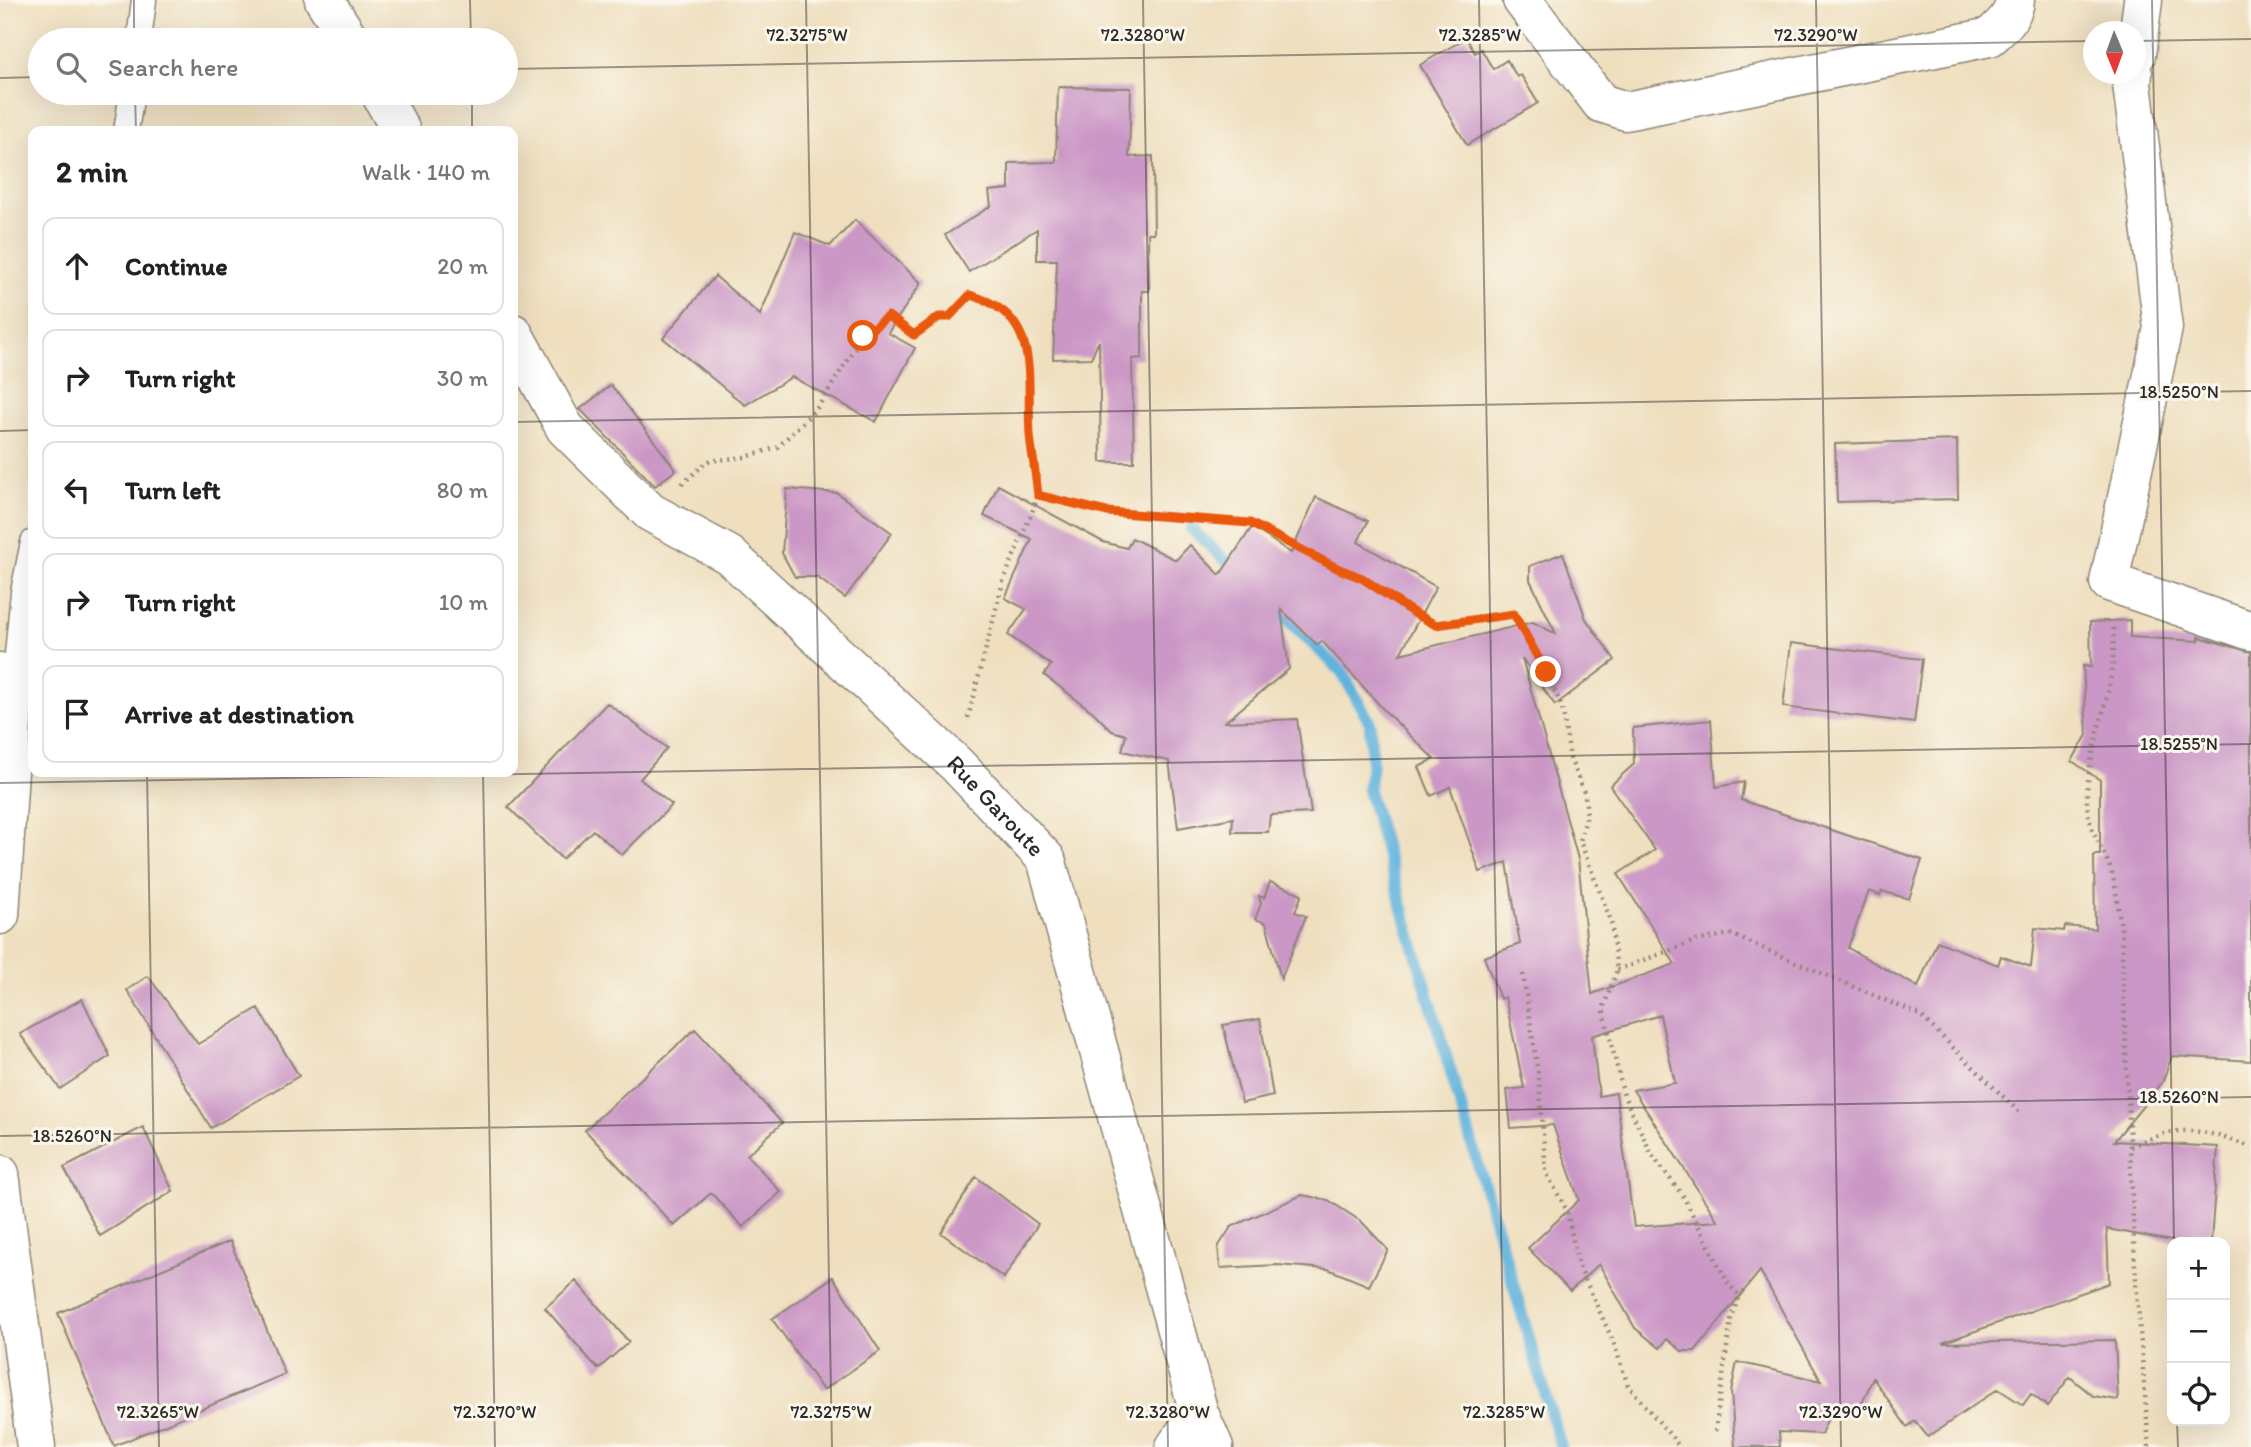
<!DOCTYPE html>
<meta charset="utf-8">
<style>
body{margin:0;font-family:Itim,sans-serif;background:#f2f2f2;color:#222}
.controls{position:absolute;right:21px;bottom:21px;display:grid;overflow:hidden;border-radius:14px;box-shadow:0 7px 28px #0002}
.controls button{width:63px;height:63px;display:grid;place-items:center;padding:0;border:0;border-bottom:2px solid #e0e0e0;background:#fff;color:#222;font:35px sans-serif}
.compass{position:absolute;left:2083px;top:21px;width:63px;height:63px;border-radius:50%;background:#fff;box-shadow:0 7px 28px #0002;rotate:179deg}
.stop{position:absolute;width:21px;height:21px;margin:-16px;border:5px solid #ea580c;border-radius:50%;background:#fff}
.stop.end{background:#ea580c;border-color:#fff;box-shadow:0 2px 7px #0008}
.list{margin:0;padding:0;list-style:none}
h2{display:flex;justify-content:space-between;align-items:center;height:91px;margin:0;padding:0 28px;font-size:30px}
h2 small{font-size:23px;font-weight:400;color:#767676}
.list li{display:grid;grid-template-columns:46px 1fr auto;gap:21px;align-items:center;box-sizing:border-box;height:98px;margin:0 14px 14px;padding:0 14px;border:2px solid #e0e0e0;border-radius:14px}
.list b{display:block;font-size:26px;white-space:nowrap}
.list em{font-size:23px;font-style:normal;color:#767676}
.icon{flex:none;width:38px;height:38px;fill:none;stroke:currentColor;stroke-width:2;stroke-linecap:round;stroke-linejoin:round}
.map{position:relative;flex:none;width:2251px;height:1447px;overflow:hidden}
.search{position:absolute;background:#fff;box-shadow:0 7px 28px #0002;left:28px;top:28px;width:490px;height:77px;display:flex;align-items:center;gap:18px;box-sizing:border-box;padding:0 24px;border-radius:38px;color:#767676;font-size:26px}
.panel{position:absolute;background:#fff;box-shadow:0 7px 28px #0002;left:28px;top:126px;width:490px;height:651px;border-radius:14px}
.map>svg:first-child{display:block}
</style>
<div class="map">
<svg width="2251" height="1447" viewBox="0 0 2251 1447">
<rect width="100%" height="100%" fill="#fbf7ec"/>
<filter id="ink" filterUnits="userSpaceOnUse"><feTurbulence type="fractalNoise" baseFrequency=".0143" numOctaves="2"/><feDisplacementMap in="SourceGraphic" scale="14" xChannelSelector="R" yChannelSelector="G"/><feConvolveMatrix kernelMatrix="1 2 1 2 8 2 1 2 1" color-interpolation-filters="sRGB"/></filter>
<filter id="wash" filterUnits="userSpaceOnUse"><feTurbulence type="fractalNoise" baseFrequency=".00686" numOctaves="4" result="noise"/><feDisplacementMap in="SourceGraphic" scale="28" xChannelSelector="R" yChannelSelector="G"/><feGaussianBlur stdDeviation="1.57" result="paint"/><feColorMatrix in="noise" values="0 0 0 0 0 0 0 0 0 0 0 0 0 0 0 0 0 1.4 0 .05"/><feComposite in="paint" operator="in"/></filter>
<g filter="url(#wash)">
<rect width="100%" height="100%" fill="#efdfbf"/>
<g fill="none" stroke-linecap="round" stroke-linejoin="round">
<path stroke="#61b3dd" stroke-width="12" d="M1191 528 1239 573
M1270 603 1342 672 1370 723 1372 764 1368 790 1561 1447"/>
</g>
<g id="blocks">
<path fill="#cb97c6" fill-rule="evenodd" d="M1466 38 1475 53 1481 49 1493 69 1507 60 1517 77 1521 75 1538 103 1467 145 1420 65Z
M1058 87 1131 88 1129 157 1153 156 1154 233H1148L1149 291H1142V358L1132 359 1134 462H1101L1099 341 1091 358 1053 359 1057 260H1037V229L969 272 945 235 991 206 989 191 1009 189V163L1056 162Z
M855 220 921 283 888 333 915 348 876 422 792 377 745 405 663 338 715 276 760 315 795 232 830 246Z
M611 385 676 470 655 486 580 409Z
M1957 440 1958 499 1837 502 1835 444Z
M998 485 1103 542 1127 548 1132 538 1176 560 1190 545 1220 575 1252 527 1291 553 1316 497 1368 521 1358 542 1436 587 1400 654 1533 622 1556 634 1530 580V566L1563 553 1586 619 1615 660 1555 705 1522 658 1578 859 1592 994 1675 964 1618 874 1655 850 1610 786 1634 764 1633 728 1711 720 1716 787 1744 782 1741 800 1922 860 1909 899 1882 891 1880 895 1869 891 1848 948 1918 987 1937 941 1998 965 2001 956 2031 967 2035 928 2064 931 2065 926 2095 929 2094 855H2100V780L2072 761 2087 735 2083 666 2091 667 2090 622 2130 620V637L2199 641V637L2251 652V1061L2172 1056 2162 1083 2114 1141 2218 1147 2211 1242H2177L2107 1229 2109 1283 1942 1343 2115 1340 2118 1400 2093 1396 2070 1377 2047 1406 2031 1394 2023 1405 1998 1389 1928 1437 1915 1421 1907 1427 1873 1378 1857 1415 1834 1404 1821 1434 1779 1432 1780 1447H1735L1731 1392 1737 1362 1821 1381 1760 1271 1695 1351H1682L1667 1339 1660 1348 1635 1328 1599 1264 1570 1291 1528 1248 1579 1200 1553 1125 1511 1128 1507 1090 1524 1088 1505 997 1500 999 1484 957 1520 944 1507 862 1480 872 1450 787 1431 796 1419 767 1434 759 1384 710 1322 641 1317 645 1281 609 1289 669 1225 722 1297 719 1311 813 1270 815 1268 832H1232L1233 818 1178 828 1169 761 1122 751 1126 735 1112 731 1093 712 1044 675 1051 665 1008 635 1026 609 1005 598 1032 539 984 516ZM1660 1015 1675 1083 1633 1090 1718 1221 1634 1227 1616 1093 1599 1096 1592 1036Z
M787 489 837 493 892 533 845 598 817 577H795L782 553Z
M1791 643 1922 659 1914 723 1783 707Z
M607 703 667 748 640 779 672 805 622 855 593 830 562 859 508 807Z
M1270 882 1302 894 1295 912 1306 916 1281 979 1266 923 1255 919 1261 904 1259 896 1264 898Z
M148 976 198 1044 258 1008 299 1076 211 1128 127 990Z
M82 999 110 1056 60 1089 20 1034Z
M1260 1019 1273 1096 1242 1103 1223 1025Z
M695 1029 782 1123 747 1155 781 1192 743 1227 711 1193 674 1226 585 1130Z
M143 1127 173 1191 100 1236 64 1168Z
M976 1177 1038 1224 1004 1278 941 1233Z
M1302 1195 1328 1200 1362 1222 1388 1250 1369 1286 1328 1269 1277 1265 1220 1268 1218 1247 1231 1227Z
M230 1241 285 1374 114 1446 58 1313Z
M833 1277 880 1351 823 1390 772 1319Z
M576 1281 629 1342 598 1369 545 1308Z"/>
</g>
</g>
<g filter="url(#ink)">
<use href="#blocks" fill-opacity="0" stroke="#8d8575" stroke-width="2"/>
<g fill="none" stroke-linecap="round" stroke-linejoin="round">
<g stroke="#8d8575" stroke-width="27">
<path id="service" d="M139 40 144 0
M126 131 132 93
M15 676 23 592 33 542"/>
</g>
<g stroke="#8d8575" stroke-width="41">
<g id="minor">
<path d="M324 0 350 40"/>
<path d="M1522 0 1601 103 1626 111 1990 37C2001 27 2014 16 2015 0"/>
<path d="M2136 55 2143 0"/>
<path d="M2133 74 2132 84 2163 328 2109 582 2251 631"/>
<path d="M380 93 401 131"/>
<path id="s1" d="M513 333 565 428 650 512 729 555 956 764 1046 859 1199 1413 1214 1447"/>
<path d="M0 672 15 676 0 915"/>
<path d="M0 1174 36 1447"/>
<path d="M1175 1447 1199 1413"/>
</g>
</g>
<path stroke="#8d8575" stroke-width="4.5" stroke-dasharray="2 5" stroke-linecap="butt" d="M682 484 708 461 746 457 778 447 818 407 863 336 888 316 914 335 939 317H949L970 295C1043 315 1026 377 1030 435 1032 455 1036 475 1039 495
M2113 628C2118 690 2090 736 2087 793 2086 832 2102 841 2112 874 2117 890 2118 910 2121 927L2135 1267 2149 1447
M968 718 1003 582 1039 495 1107 512 1250 523 1339 569 1362 577 1412 613 1436 625 1514 614 1542 662 1562 707 1570 758 1585 795 1587 815 1580 841 1611 921 1617 970 1603 1009 1624 1096 1652 1155 1683 1196 1729 1285 1739 1295 1731 1319 1715 1432
M1617 970 1695 941 1730 934 1920 1015 2020 1113
M1523 974 1539 1079 1546 1172 1567 1211 1578 1264 1613 1341 1628 1385 1680 1447
M2130 1147C2181 1123 2199 1128 2251 1147"/>
<use href="#service" stroke="#fff" stroke-width="24"/>
<use href="#minor" stroke="#fff" stroke-width="38"/>
</g>
</g>
<g fill="none" stroke-linecap="round" stroke-linejoin="round" filter="url(#ink)">
<path stroke="#ea580c" stroke-width="9" d="M863 336 888 316 914 335 939 317H949L970 295C1043 315 1026 377 1030 435 1032 455 1036 475 1038 495L1107 512 1250 523 1339 569 1362 578 1412 612 1436 625 1514 614 1546 672"/>
</g>
<path fill="none" stroke="#2b2b2b" stroke-width="2" stroke-opacity="0.45" d="M134 0V40M470 0 471 40M806 0 832 1447M1143 0 1168 1447M1479 0 1505 1447M1816 0 1841 1447M2152 0 2174 1242M2136 41 2251 39M506 69 2094 41M0 78 40 77M135 93 136 131M472 93V131M513 422 2251 391M0 431 33 430M147 772 159 1447M483 772 495 1447M0 783 2251 744M0 1136 2251 1097M2177 1421 2178 1447"/>
<g text-anchor="middle" stroke-width="6" stroke-linejoin="round" paint-order="stroke">
<g font-size="24" fill="#2b2b2b" stroke="#fbf7ec">
<text dy="8" stroke="none"><textPath href="#s1" startOffset="684">Rue Garoute</textPath></text>
</g>
</g>
<g font-size="18" text-anchor="middle" fill="#2b2b2b" stroke="#fbf7ec" stroke-width="6" stroke-linejoin="round" paint-order="stroke">
<text x="807" y="41">72.3275°W</text>
<text x="1143" y="41">72.3280°W</text>
<text x="1480" y="41">72.3285°W</text>
<text x="1816" y="41">72.3290°W</text>
<text x="2179" y="398">18.5250°N</text>
<text x="2179" y="750">18.5255°N</text>
<text x="2179" y="1103">18.5260°N</text>
<text x="72" y="1142">18.5260°N</text>
<text x="158" y="1418">72.3265°W</text>
<text x="495" y="1418">72.3270°W</text>
<text x="831" y="1418">72.3275°W</text>
<text x="1168" y="1418">72.3280°W</text>
<text x="1504" y="1418">72.3285°W</text>
<text x="1841" y="1418">72.3290°W</text>
</g>
</svg>
<div class="controls">
<button>+</button>
<button>−</button>
<button><svg class="icon" aria-label="locate" viewBox="0 0 24 24"><circle cx="12" cy="12" r="6"/><path d="M12 2v4M12 18v4M2 12h4M18 12h4"/></svg></button>
</div>
<svg class="compass" viewBox="-18 -18 36 36"><path d="M0-13l5 13h-10z" fill="#e53935"/><path d="M0 13l5-13h-10z" fill="#767676"/></svg>
<div class="stop" style="left:863px;top:336px"></div>
<div class="stop end" style="left:1546px;top:672px"></div>
<div class="search"><svg class="icon" aria-label="search" viewBox="0 0 24 24"><circle cx="10" cy="10" r="6"/><path d="M15 15l6 6"/></svg>Search here</div>
<section class="panel">
<h2>2 min<small>Walk · 140 m</small></h2>
<ul class="list">
<li><svg class="icon" aria-label="ahead" viewBox="0 0 24 24"><path d="M12 20V5M6 11l6-6 6 6"/></svg><div><b>Continue</b></div><em>20 m</em></li>
<li><svg class="icon" aria-label="right" viewBox="0 0 24 24"><path d="M7 20v-9h11M14 6l5 5-5 5"/></svg><div><b>Turn right</b></div><em>30 m</em></li>
<li><svg class="icon" aria-label="left" viewBox="0 0 24 24"><path d="M17 20v-9H6M10 6l-5 5 5 5"/></svg><div><b>Turn left</b></div><em>80 m</em></li>
<li><svg class="icon" aria-label="right" viewBox="0 0 24 24"><path d="M7 20v-9h11M14 6l5 5-5 5"/></svg><div><b>Turn right</b></div><em>10 m</em></li>
<li><svg class="icon" aria-label="arrive" viewBox="0 0 24 24"><path d="M6 21V4h12l-3 4 3 4H6"/></svg><div><b>Arrive at destination</b></div></li>
</ul>
</section>
</div>
